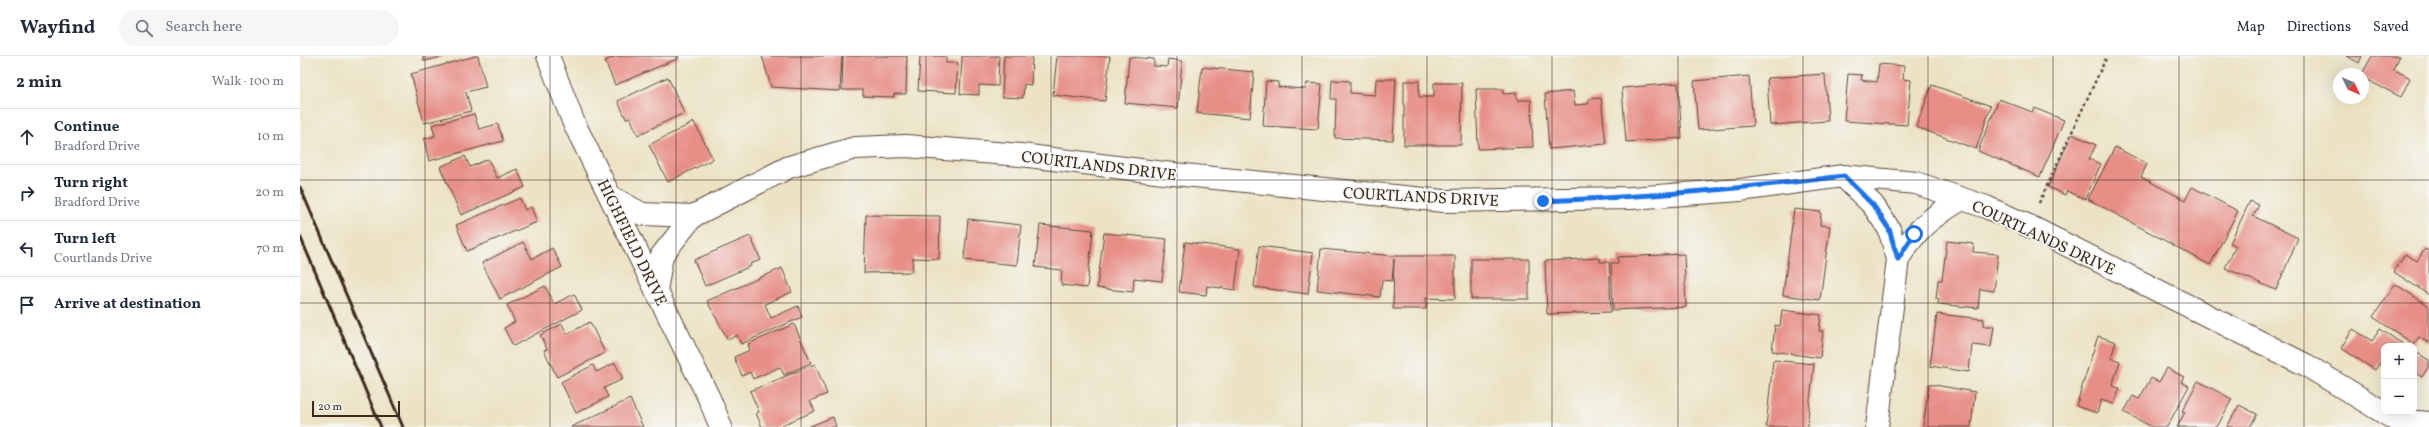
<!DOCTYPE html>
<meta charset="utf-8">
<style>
body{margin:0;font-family:Vollkorn,serif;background:#f6f6f7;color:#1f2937}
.controls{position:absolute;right:12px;bottom:12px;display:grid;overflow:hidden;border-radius:8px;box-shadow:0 4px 16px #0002}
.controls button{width:36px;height:36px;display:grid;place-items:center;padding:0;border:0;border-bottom:1px solid #e0e1e3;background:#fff;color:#1f2937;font:20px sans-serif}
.compass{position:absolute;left:2033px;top:12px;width:36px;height:36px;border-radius:50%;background:#fff;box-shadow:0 4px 16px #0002;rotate:134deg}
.scale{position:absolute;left:12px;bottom:10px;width:88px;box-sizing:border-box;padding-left:4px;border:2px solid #3b2a1e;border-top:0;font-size:11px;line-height:14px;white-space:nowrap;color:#3b2a1e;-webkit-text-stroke:3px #f6f6f2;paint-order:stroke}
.stop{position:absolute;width:12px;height:12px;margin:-9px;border:3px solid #1a73e8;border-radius:50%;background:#fff}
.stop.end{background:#1a73e8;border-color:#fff;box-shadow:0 1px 4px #0008}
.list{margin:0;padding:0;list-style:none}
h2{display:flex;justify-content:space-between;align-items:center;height:52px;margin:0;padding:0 16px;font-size:17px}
h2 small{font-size:13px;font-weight:400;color:#747a83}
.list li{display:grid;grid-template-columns:26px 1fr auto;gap:12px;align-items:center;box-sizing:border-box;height:56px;padding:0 16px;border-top:1px solid #e0e1e3}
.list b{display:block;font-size:15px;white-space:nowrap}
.list p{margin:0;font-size:13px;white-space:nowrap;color:#747a83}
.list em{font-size:13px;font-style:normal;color:#747a83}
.icon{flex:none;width:22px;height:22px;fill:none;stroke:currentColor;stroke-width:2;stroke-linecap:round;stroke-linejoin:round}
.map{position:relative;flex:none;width:2129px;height:371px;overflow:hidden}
header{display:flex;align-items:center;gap:24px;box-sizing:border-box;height:56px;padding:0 20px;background:#fff;border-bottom:1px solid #e0e1e3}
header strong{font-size:19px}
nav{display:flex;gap:22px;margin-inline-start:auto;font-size:14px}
.search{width:280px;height:36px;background:#f6f6f7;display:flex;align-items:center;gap:10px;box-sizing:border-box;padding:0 14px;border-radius:22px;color:#747a83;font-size:15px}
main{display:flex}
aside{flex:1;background:#fff}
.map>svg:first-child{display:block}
</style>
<header>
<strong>Wayfind</strong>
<div class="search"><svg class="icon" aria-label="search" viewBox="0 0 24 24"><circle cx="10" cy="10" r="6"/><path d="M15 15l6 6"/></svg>Search here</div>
<nav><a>Map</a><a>Directions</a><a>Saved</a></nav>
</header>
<main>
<aside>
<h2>2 min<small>Walk · 100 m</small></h2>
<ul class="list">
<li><svg class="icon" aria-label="ahead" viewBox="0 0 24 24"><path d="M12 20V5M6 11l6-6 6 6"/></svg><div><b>Continue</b><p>Bradford Drive</p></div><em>10 m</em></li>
<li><svg class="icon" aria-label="right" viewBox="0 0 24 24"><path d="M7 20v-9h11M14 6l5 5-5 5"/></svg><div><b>Turn right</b><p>Bradford Drive</p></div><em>20 m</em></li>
<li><svg class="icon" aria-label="left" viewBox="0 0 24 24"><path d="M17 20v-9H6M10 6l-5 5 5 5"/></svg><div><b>Turn left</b><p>Courtlands Drive</p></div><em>70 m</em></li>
<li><svg class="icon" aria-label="arrive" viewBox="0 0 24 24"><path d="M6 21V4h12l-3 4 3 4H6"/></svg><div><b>Arrive at destination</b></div></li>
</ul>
</aside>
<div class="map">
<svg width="2129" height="371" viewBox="0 0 2129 371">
<rect width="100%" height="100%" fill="#f6f6f2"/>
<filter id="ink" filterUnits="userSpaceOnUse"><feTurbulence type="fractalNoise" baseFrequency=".025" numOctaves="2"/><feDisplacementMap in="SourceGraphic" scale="8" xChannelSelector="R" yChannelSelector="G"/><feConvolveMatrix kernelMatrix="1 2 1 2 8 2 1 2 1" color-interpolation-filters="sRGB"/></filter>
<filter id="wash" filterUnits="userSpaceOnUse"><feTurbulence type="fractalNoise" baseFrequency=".012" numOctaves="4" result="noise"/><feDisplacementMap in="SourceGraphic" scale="16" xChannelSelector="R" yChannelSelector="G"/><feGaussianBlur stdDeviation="0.9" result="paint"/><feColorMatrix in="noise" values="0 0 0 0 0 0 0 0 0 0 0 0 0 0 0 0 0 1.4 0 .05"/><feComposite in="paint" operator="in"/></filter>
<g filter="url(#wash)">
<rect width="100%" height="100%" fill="#ece3c5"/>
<g id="blocks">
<path fill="#e78f87" d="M123 0H143V1L124 5Z
M175 0H178L186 31 166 36 171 55 124 67 111 18Z
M316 0H378L379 2 315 29 305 5Z
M462 0H542L540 35 471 31Z
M543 0H607L606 38H594V41L563 40V34H542Z
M620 0H646V7H658L656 37 618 35Z
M662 0H699L698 30 679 29V39L660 38Z
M704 0H732L731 29 724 28 723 42 702 41Z
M757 0H810L805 45 753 39Z
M2047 0H2062L2059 7Z
M2072 0H2100L2093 13 2110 22 2101 41 2063 22 2062 18Z
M829 1 854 3V10L867 11 868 3 882 5 878 52 825 47Z
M1579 8 1604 10 1603 23 1611 24 1607 69 1544 65 1548 18 1562 19 1561 24 1577 26Z
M902 11 954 16 950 62 897 57Z
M1525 18 1528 65 1470 69 1467 22Z
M1449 20 1453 70 1398 74 1394 25Z
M368 21 384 57 338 79 330 61 326 63 318 45Z
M1076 23H1096L1093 84 1035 82 1036 43H1031L1032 24 1050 25V37L1075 39Z
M966 25 978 26V31L1006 33 1007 27 1022 28 1018 73 963 70Z
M1104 25H1119V41H1134V27H1162L1161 89H1104Z
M1378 27 1382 82 1326 86 1322 32Z
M1632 29 1691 50 1676 93 1616 71Z
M1176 33H1203V38L1216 37 1217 44H1231L1233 91 1178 93Z
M1273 35 1275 49 1288 48 1289 43 1301 42 1306 88 1249 93 1245 38Z
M1699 43 1732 56 1734 52 1764 64 1740 121 1678 95Z
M174 58 179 73 198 68 203 85 129 105 124 83 135 80 132 69Z
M394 66 413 103 368 126 349 89Z
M1772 78 1796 89 1789 103 1801 108 1785 143 1767 135 1765 139 1748 131Z
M1815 91 1847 108 1841 121 1885 144 1892 131 1938 155 1910 209 1788 143Z
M165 100 170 111 188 103 197 122 217 113 225 131 161 159 140 111Z
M220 142 225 154 231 151 237 166 167 195 156 169Z
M1950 145 1959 149 1953 160 1998 182 1976 234 1925 212 1936 190 1930 187Z
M1494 153 1521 156 1520 169 1530 170 1520 244 1483 239Z
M566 159 640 160 639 203 613 202 612 216 564 217Z
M668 163 721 169 717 209 664 204Z
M740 169 793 174 787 232 761 229 762 214 735 211Z
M804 177 867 183 862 225 834 222 833 236 797 232Z
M450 180 461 204 450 208 451 210 405 230 394 204Z
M1647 185 1674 188 1673 196 1698 198 1694 235 1680 233 1678 252 1638 248 1639 243H1636L1638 224H1642Z
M223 186 232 203 252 192 262 211 200 243 182 207Z
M885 186 940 193 935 234 907 230 906 239 879 236Z
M959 190 1013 197 1008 238 954 231Z
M1021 193 1094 200H1155V243L1126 242V253H1093L1094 203 1092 225 1082 224 1080 241 1017 234Z
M2125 193 2129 195V239L2094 216 2105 198 2117 205Z
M1384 198 1386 251 1313 254 1311 207H1318V201Z
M1300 202V206H1309L1311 256 1247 258 1245 205Z
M1171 203H1229V243H1171Z
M482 212 492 236 465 248 471 262 498 250 502 261 441 288 437 279 428 284 407 245Z
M2095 228 2129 250V287L2119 281 2114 288 2073 261Z
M245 230 254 248 274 238 282 254 213 290 204 272 215 266 207 249Z
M1482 254 1521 259 1519 275H1523L1520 302 1472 295 1475 269 1480 270Z
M1637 258 1684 263 1683 270H1694L1691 291 1672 289 1669 316 1630 310Z
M290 266 305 297 257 321 244 294 247 293 240 279 262 268 267 278Z
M494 268 511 307 484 319 480 311 453 323 450 316 442 320 434 301 450 294 448 288Z
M2053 273 2072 285 2080 273 2106 290H2084V311L2079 308 2075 314 2041 292Z
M1798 280 1816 286 1811 302 1820 305 1812 330 1820 332 1814 348 1801 344 1797 357 1776 350Z
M2114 295 2129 304V310L2122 321 2114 316Z
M1473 304 1514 308 1507 371H1466Z
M315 307 323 323 304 332 308 341 276 357 261 326 293 309 296 316Z
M515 308 527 338 510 345 515 355 477 371H462L456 357 459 356 450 335Z
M1867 312 1884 321 1881 326 1889 330 1867 371H1852L1824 356 1833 340 1839 343 1851 322 1859 326Z
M1898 325 1932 343 1917 371H1877L1885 356 1882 355Z
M1629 328 1675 336 1671 371H1623Z
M330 343 343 371H271Z
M1939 349 1957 358 1950 371H1927Z
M533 361 536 371H508Z"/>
</g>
</g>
<g filter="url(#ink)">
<use href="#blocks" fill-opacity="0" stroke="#564637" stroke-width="1"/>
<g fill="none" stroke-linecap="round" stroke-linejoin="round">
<g stroke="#564637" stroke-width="24">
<path id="street" d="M248 0 273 65 409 342 421 371
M1543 120 1573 149 1589 173 1598 203 1577 371
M311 141 342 158 393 160
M1598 203C1618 171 1630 162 1662 143
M356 235 362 199 393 160 489 111 555 92 606 90 721 99 864 117 1144 145 1331 142 1440 134 1543 120 1616 127 1686 151 1729 170 2006 309 2096 364 2129 367"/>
</g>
<path stroke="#564637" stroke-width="2.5" stroke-dasharray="3 3" stroke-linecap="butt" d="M1739 147 1807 0"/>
<use href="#street" stroke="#fff" stroke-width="22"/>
<path stroke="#3b2a1e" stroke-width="3" d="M0 131 103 371
M0 180 81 371"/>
</g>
</g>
<g fill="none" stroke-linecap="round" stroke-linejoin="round" filter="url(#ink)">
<path stroke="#1a73e8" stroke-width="5" d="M1243 145C1345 141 1442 133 1544 120L1573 149 1589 173 1598 203 1614 178"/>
</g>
<path fill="none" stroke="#3b2a1e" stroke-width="1" stroke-opacity="0.55" d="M125 0V371M250 0V371M376 0V371M501 0V371M626 0V371M751 0V371M877 0V371M1002 0V371M1127 0V371M1252 0V371M1378 0V371M1503 0V371M1628 0V371M1753 0V371M1879 0V371M2004 0V371M0 124H2129M0 247H2129"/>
<g text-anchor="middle" stroke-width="3.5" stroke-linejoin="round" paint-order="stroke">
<g font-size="16" fill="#3b2a1e" stroke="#f6f6f2">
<text transform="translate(799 109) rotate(7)" y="6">COURTLANDS DRIVE</text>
<text transform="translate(1121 140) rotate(3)" y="6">COURTLANDS DRIVE</text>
<text transform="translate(1744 181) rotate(25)" y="6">COURTLANDS DRIVE</text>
<text transform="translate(333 186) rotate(64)" y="6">HIGHFIELD DRIVE</text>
</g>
</g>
</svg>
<div class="controls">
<button>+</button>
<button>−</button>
</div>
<svg class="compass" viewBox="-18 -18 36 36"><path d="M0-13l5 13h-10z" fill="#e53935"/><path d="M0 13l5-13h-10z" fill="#747a83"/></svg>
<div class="scale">20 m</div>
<div class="stop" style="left:1614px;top:178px"></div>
<div class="stop end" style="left:1243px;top:145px"></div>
</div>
</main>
